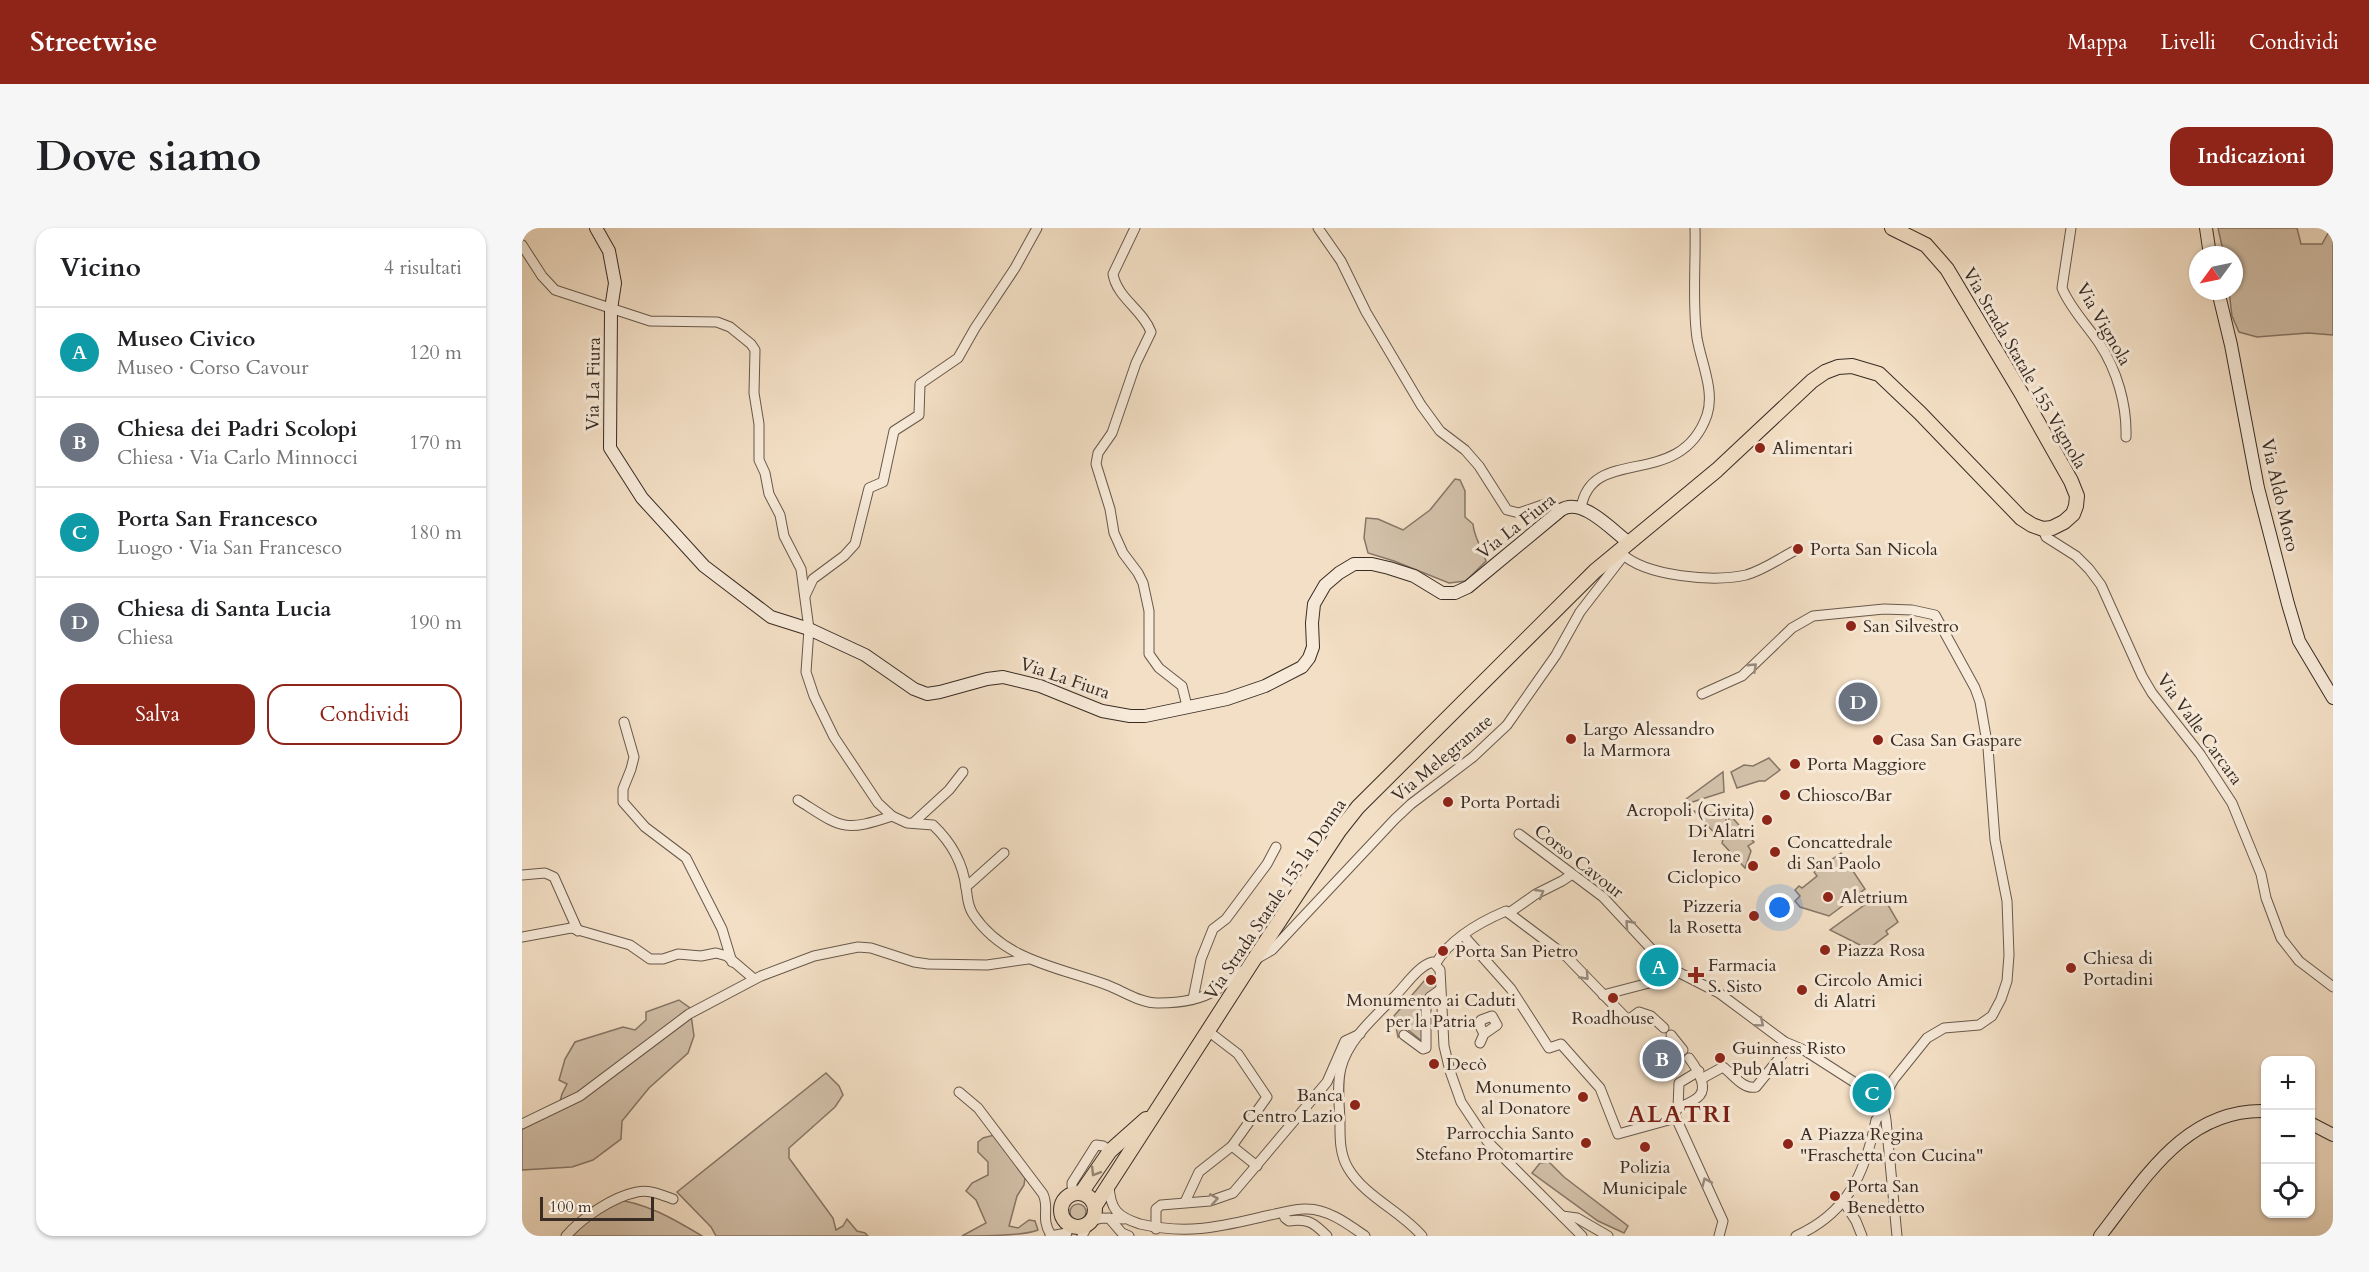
<!DOCTYPE html>
<html lang="it">
<meta charset="utf-8">
<style>
:root{--surface:#fff;--page:#f6f6f6;--text:#202124;--muted:#757577;--line:#e0e0e0;--accent:#8f2418}
body{margin:0;font-family:Cardo,serif;background:var(--page);color:var(--text)}
.controls{position:absolute;right:18px;bottom:18px;display:grid;overflow:hidden;border-radius:12px;box-shadow:0 2px 4px #0004}
.controls button{width:54px;height:54px;display:grid;place-items:center;padding:0;border:0;border-bottom:2px solid var(--line);background:var(--surface);color:var(--text);font:30px sans-serif}
.compass{position:absolute;left:1667px;top:18px;width:54px;height:54px;border-radius:50%;background:var(--surface);box-shadow:0 2px 4px #0004;rotate:237deg}
.scale{position:absolute;left:18px;bottom:15px;width:114px;box-sizing:border-box;padding-left:6px;border:3px solid #392c24;border-top:0;font-size:16px;line-height:21px;white-space:nowrap;color:#392c24;-webkit-text-stroke:4px #f7ead9;paint-order:stroke}
.you{position:absolute;left:1258px;top:680px;width:21px;height:21px;margin:-15px;border:4px solid #fff;border-radius:50%;background:#1a73e8;box-shadow:0 0 0 9px #1a73e833}
.badge{display:grid;place-items:center;width:39px;height:39px;border-radius:50%;background:var(--accent);color:#fff;font-size:20px;font-weight:700}
.pin{position:absolute;translate:-50% -50%;border:3px solid #fff;box-shadow:0 2px 6px #0006}
.list{margin:0;padding:0;list-style:none}
h2{display:flex;justify-content:space-between;align-items:center;height:78px;margin:0;padding:0 24px;font-size:26px}
h2 small{font-size:20px;font-weight:400;color:var(--muted)}
.list li{display:grid;grid-template-columns:39px 1fr auto;gap:18px;align-items:center;box-sizing:border-box;height:90px;padding:0 24px;border-top:2px solid var(--line)}
.list b{display:block;font-size:22px;white-space:nowrap}
.list p{margin:0;font-size:20px;white-space:nowrap;color:var(--muted)}
.list em{font-size:20px;font-style:normal;color:var(--muted)}
.actions{display:flex;gap:12px;padding:18px 24px}
.actions a{flex:1;padding:14px 0;border:2px solid var(--accent);border-radius:18px;text-align:center;font-size:21px;color:var(--accent)}
.actions .main{background:var(--accent);color:#fff}
.icon{flex:none;width:33px;height:33px;fill:none;stroke:currentColor;stroke-width:2;stroke-linecap:round;stroke-linejoin:round}
.map{position:relative;flex:none;width:1811px;height:1008px;overflow:hidden;border-radius:18px}
header{display:flex;align-items:center;gap:36px;box-sizing:border-box;height:84px;padding:0 30px;background:var(--accent);color:#fff}
header strong{font-size:28px}
nav{display:flex;gap:33px;margin-inline-start:auto;font-size:21px}
.intro{display:flex;align-items:center;justify-content:space-between;box-sizing:border-box;height:144px;padding:0 36px}
h1{margin:0;font-size:42px}
.button{padding:15px 27px;border-radius:18px;background:var(--accent);color:#fff;font-size:21px;font-weight:700}
main{display:flex;gap:36px;padding:0 36px}
aside{flex:1;background:var(--surface);border-radius:18px;box-shadow:0 2px 4px #0004}
.map>svg:first-child{display:block}
.green{fill:#d3c1aa;stroke:#867667;stroke-width:1.5}
.lines{fill:none;stroke-linecap:round;stroke-linejoin:round}
.minor-casing{stroke:#68594c;stroke-width:11}
.secondary-casing{stroke:#392c24;stroke-width:14}
.primary-casing{stroke:#392c24;stroke-width:16}
.minor{stroke:#f7ead9;stroke-width:9}
.secondary{stroke:#f7ead9;stroke-width:12}
.primary{stroke:#f3dfc5;stroke-width:14}
.oneway{stroke:#988b7e}
.oneway2{stroke:#968674}
.poi-dot{fill:#8f2418;stroke:#f7ead9;stroke-width:2}
.labels{text-anchor:middle;stroke-width:6;stroke-linejoin:round;paint-order:stroke}
.street-label{font-size:18px;fill:#392c24;stroke:#f7ead9}
.poi-label{font-size:18px;fill:#392c24;stroke:#f7ead9;text-anchor:start}
.district-label{font-size:24px;font-weight:bold;letter-spacing:1.5px;fill:#7a1f14;stroke:#f7ead9}
</style>
<header>
<strong>Streetwise</strong>
<nav><a>Mappa</a><a>Livelli</a><a>Condividi</a></nav>
</header>
<div class="intro"><h1>Dove siamo</h1><a class="button">Indicazioni</a></div>
<main>
<aside>
<h2>Vicino<small>4 risultati</small></h2>
<ul class="list">
<li><span class="badge" style="background:#0f9aa8">A</span><div><b>Museo Civico</b><p>Museo · Corso Cavour</p></div><em>120 m</em></li>
<li><span class="badge" style="background:#6b7280">B</span><div><b>Chiesa dei Padri Scolopi</b><p>Chiesa · Via Carlo Minnocci</p></div><em>170 m</em></li>
<li><span class="badge" style="background:#0f9aa8">C</span><div><b>Porta San Francesco</b><p>Luogo · Via San Francesco</p></div><em>180 m</em></li>
<li><span class="badge" style="background:#6b7280">D</span><div><b>Chiesa di Santa Lucia</b><p>Chiesa</p></div><em>190 m</em></li>
</ul>
<div class="actions"><a class="main">Salva</a><a>Condividi</a></div>
</aside>
<div class="map">
<svg width="1811" height="1008" viewBox="0 0 1811 1008">
<rect width="100%" height="100%" fill="#f3dfc5"/>
<filter id="stains"><feTurbulence type="fractalNoise" baseFrequency=".00333" numOctaves="4"/><feColorMatrix values="0 0 0 0 .2 0 0 0 0 .09 0 0 0 0 .02 0 0 0 .5 -.17"/></filter>
<radialGradient id="worn" r=".72"><stop offset=".6" stop-color="#630" stop-opacity="0"/><stop offset="1" stop-color="#630" stop-opacity=".3"/></radialGradient>
<g class="green">
<polygon points="1696,0 1775,0 1779,16 1800,16 1809,0 1811,0 1811,107 1786,105 1735,109 1717,104 1710,88 1707,63 1712,63 1712,27 1702,27"/>
<path d="M933,251L938,252L943,263V289L951,296C952,310 960,319 964,333L944,353L927,355L872,333L846,325L842,310L844,290L856,291L881,302L908,282Z"/>
<polygon points="1247,530 1258,542 1243,553 1237,553 1215,560 1209,544 1222,537 1231,538"/>
<polygon points="1201,544 1202,564 1161,577 1160,574"/>
<polygon points="1172,583 1206,586 1198,611"/>
<polygon points="1208,587 1232,614 1226,618 1229,623 1223,640 1200,615"/>
<polygon points="1319,625 1343,661 1307,688 1278,679 1273,673 1278,668 1273,662 1277,658 1280,660 1295,648 1292,644"/>
<polygon points="1359,665 1376,694 1364,703 1366,706 1346,721 1308,702"/>
<polygon points="908,746 915,748 915,758 906,777 908,820 884,800 876,809 872,788"/>
<polygon points="157,772 168,780 172,808 166,825 127,860 100,893 99,911 71,932 50,939 0,942 0,899 36,881 40,866 45,856 37,852 43,831 53,814 101,799 113,802 124,792 124,784"/>
<polygon points="304,845 317,858 321,867 313,879 267,920 267,930 311,990 314,1002 321,998 325,991 335,1003 343,1005 346,1008 194,1008 189,999 155,964"/>
<path d="M472,907L503,950L502,957L495,968L487,998L496,1000L507,992L513,993L516,1002C503,1008 459,1008 440,1008L464,995L454,972L444,963L450,955L466,947V934L456,924V914L461,910Z"/>
<polygon points="1027,934 1042,949 1106,998 1102,1005 1076,993 1010,945 1018,935"/>
<path d="M89,971C123,974 152,991 180,1008H45L65,981Z"/>
<circle cx="556" cy="984" r="8"/>
</g>
<g class="lines">
<defs>
<g id="minor">
<path d="M613,0L591,46C595,70 621,82 629,104L614,135L590,205L576,225L574,236L588,281L592,305L601,325L616,345L621,355L627,383V426L637,440L660,458L665,478"/>
<polyline points="796,0 819,33 844,84 899,177 918,203 943,222 957,238 985,282 997,285 1026,275 1039,282"/>
<path d="M1549,0L1540,60C1548,80 1565,97 1577,115C1595,142 1605,177 1604,209"/>
<path d="M0,17L20,48L33,62L128,93L195,94L208,99L229,116L233,122L232,165L237,196V232L243,245L247,266L258,287L262,308L279,341L287,401L284,444L292,468L312,509L356,575L370,588L385,595L411,597C429,614 441,635 444,660C446,670 445,677 451,686C482,733 537,739 585,757C601,763 620,776 637,775C655,775 678,772 694,762C704,756 713,747 724,741"/>
<path d="M1059,280C1070,215 1158,264 1185,187C1193,163 1179,134 1175,110C1170,75 1174,36 1173,0"/>
<polyline points="1521,301 1524,309 1554,328 1567,341 1579,357 1620,448 1630,465 1678,526 1710,575 1739,646 1744,670 1759,710 1777,733 1811,759"/>
<path d="M1099,325C1124,349 1192,354 1224,347C1242,342 1258,330 1274,322"/>
<polyline points="283,368 291,351 322,328 333,316 347,260 361,254 372,203 397,187 398,156 436,130 453,100 493,40 515,0"/>
<polyline points="1180,466 1220,448 1270,400 1291,388 1362,381 1390,382 1413,387 1453,460 1458,474 1466,520 1473,612 1485,673 1487,727 1485,753 1479,771 1470,788 1457,797 1422,800 1405,810 1372,851 1360,872 1364,892 1375,1008"/>
<polyline points="102,494 112,529 109,541 101,561 101,574 123,599 164,630 200,701 210,734"/>
<path d="M276,572C319,599 320,605 370,588"/>
<polyline points="391,595 427,562 441,544"/>
<polyline points="997,606 1081,669 1146,739 1197,765 1263,814 1282,822 1360,872"/>
<polyline points="0,647 23,645 32,649 56,703"/>
<polyline points="444,659 482,625"/>
<polyline points="987,685 1014,666 1040,653 1049,647"/>
<polyline points="941,707 989,761 1027,820 1039,816 1078,860 1096,906 1154,890"/>
<polyline points="0,709 49,700 108,717 128,731 141,731 156,726 179,728 194,725 205,728 232,751"/>
<polyline points="736,730 750,722 873,591 889,576 951,529 985,497 1034,427 1058,384 1102,327"/>
<path d="M914,735C929,710 958,694 984,683L1044,728L1106,792L1117,784L1129,788L1142,800"/>
<polyline points="1081,767 1127,755 1154,742"/>
<polyline points="671,771 679,731 691,701 704,691 745,636 754,619"/>
<polyline points="882,807 901,821 904,820 904,775 908,769 918,762"/>
<polyline points="1149,807 1161,822"/>
<polyline points="958,815 962,806 975,797 970,788 959,792 958,798 962,806"/>
<path d="M1179,851L1201,839C1211,846 1221,862 1234,859L1268,817"/>
<path d="M437,864L456,880L521,966C528,981 518,990 529,1007"/>
<path d="M1156,880C1162,877 1174,873 1178,867C1186,857 1173,838 1167,830"/>
<polyline points="1153,885 1156,880 1157,855 1177,843"/>
<polyline points="1154,890 1201,993 1197,1008"/>
<polyline points="0,896 58,868 167,786 239,748 292,728 336,719 349,720 392,734 406,736 465,737 506,731"/>
<polyline points="710,918 735,938"/>
<path d="M587,957C588,982 596,989 618,996C670,1008 703,997 753,986C764,984 775,980 785,981C806,981 826,996 843,1008"/>
<polyline points="550,958 550,955 574,917 581,918 588,923"/>
<polyline points="663,974 677,944 710,918 745,869 716,826 686,803"/>
<polyline points="1322,974 1334,993 1340,1008"/>
<path d="M761,985L763,990L767,993C786,990 792,995 805,1008"/>
<polyline points="1040,988 1055,990 1086,1008"/>
<polyline points="587,990 600,1005 607,1008"/>
<polyline points="569,993 580,990 602,991"/>
<polyline points="634,1001 634,981 639,977 688,973 711,965 805,854 823,813 838,806"/>
<path d="M44,1008C60,990 90,969 115,964C127,961 140,967 151,971"/>
<polyline points="528,1008 545,1005"/>
<polyline points="560,1008 567,995"/>
<path d="M900,1008C879,983 843,969 826,940C817,925 818,907 818,891C817,874 815,856 819,840C826,811 854,788 874,767C884,757 897,737 911,734L918,742L922,818L928,843L939,874L965,913L1060,1008"/>
<path d="M1274,1008C1326,985 1343,945 1354,892L1358,887L1363,888"/>
</g>
<g id="secondary">
<path d="M74,0L87,23L93,55L89,81L88,220L120,270L182,338L249,389L287,401L343,427L392,461L405,466L418,464L465,451L481,449L518,458L580,483L608,488H623L705,471L743,458L780,439L787,430L791,419L790,395L792,376L803,357L817,345L832,336H850L867,340L892,348L920,365H933L946,359L1039,282C1059,268 1090,302 1106,314"/>
<polyline points="1684,0 1688,27"/>
<polyline points="1696,63 1709,117 1736,260 1766,376 1777,413 1811,470"/>
<polyline points="1788,895 1811,907"/>
<path d="M1578,1008C1622,952 1663,880 1744,883"/>
</g>
<g id="primary">
<circle cx="556" cy="982" r="17"/>
<polyline points="559,965 588,923 624,891"/>
<polyline points="573,978 731,733 817,603 836,579 1073,343 1195,242 1290,153 1303,144 1316,139 1330,138 1357,146 1398,185 1499,290 1510,297 1521,301 1530,300 1542,294 1551,286 1554,278 1555,268 1549,253 1501,168 1425,41 1404,17 1370,0"/>
</g>
</defs>
<use href="#minor" class="minor-casing"/>
<use href="#secondary" class="secondary-casing"/>
<use href="#primary" class="primary-casing"/>
<use href="#minor" class="minor"/>
<use href="#secondary" class="secondary"/>
<use href="#primary" class="primary"/>
</g>
<defs><path id="oneway-chevron" d="M-2-3.5L2.5 0L-2 3.5" fill="none" stroke-width="1.6" stroke-linecap="round" stroke-linejoin="round" transform="scale(1.5)"/></defs>
<g class="oneway">
<use href="#oneway-chevron" transform="translate(1231 439) rotate(-43)"/>
<use href="#oneway-chevron" transform="translate(1018 665) rotate(-30)"/>
<use href="#oneway-chevron" transform="translate(1107 696) rotate(-132)"/>
<use href="#oneway-chevron" transform="translate(1063 748) rotate(48)"/>
<use href="#oneway-chevron" transform="translate(1238 795) rotate(39)"/>
<use href="#oneway-chevron" transform="translate(1184 954) rotate(-114)"/>
<use href="#oneway-chevron" transform="translate(692 971) rotate(-10)"/>
</g>
<use class="oneway2" href="#oneway-chevron" transform="translate(573 944) rotate(122)"/>
<g class="poi-dot">
<circle cx="1238" cy="220" r="6"/>
<circle cx="1276" cy="321" r="6"/>
<circle cx="1329" cy="398" r="6"/>
<circle cx="1049" cy="511" r="6"/>
<circle cx="1356" cy="512" r="6"/>
<circle cx="1273" cy="536" r="6"/>
<circle cx="1263" cy="567" r="6"/>
<circle cx="926" cy="574" r="6"/>
<circle cx="1245" cy="592" r="6"/>
<circle cx="1253" cy="624" r="6"/>
<circle cx="1231" cy="638" r="6"/>
<circle cx="1306" cy="669" r="6"/>
<circle cx="1232" cy="688" r="6"/>
<circle cx="1303" cy="722" r="6"/>
<circle cx="921" cy="723" r="6"/>
<circle cx="1549" cy="740" r="6"/>
<path d="M1171 738h6v6h6v6h-6v6h-6v-6h-6v-6h6z"/>
<circle cx="909" cy="752" r="6"/>
<circle cx="1280" cy="762" r="6"/>
<circle cx="1091" cy="770" r="6"/>
<circle cx="1198" cy="830" r="6"/>
<circle cx="912" cy="836" r="6"/>
<circle cx="1061" cy="869" r="6"/>
<circle cx="833" cy="877" r="6"/>
<circle cx="1064" cy="915" r="6"/>
<circle cx="1266" cy="916" r="6"/>
<circle cx="1123" cy="919" r="6"/>
<circle cx="1313" cy="968" r="6"/>
</g>
<g class="labels">
<g class="street-label">
<text transform="translate(1582 96) rotate(60)" y="6">Via Vignola</text>
<text transform="translate(1503 140) rotate(60)" y="6">Via Strada Statale 155 Vignola</text>
<text transform="translate(71 156) rotate(-89)" y="6">Via La Fiura</text>
<text transform="translate(1758 267) rotate(77)" y="6">Via Aldo Moro</text>
<text transform="translate(994 298) rotate(-38)" y="6">Via La Fiura</text>
<text transform="translate(543 450) rotate(19)" y="6">Via La Fiura</text>
<text transform="translate(1678 501) rotate(54)" y="6">Via Valle Carcara</text>
<text transform="translate(920 530) rotate(-40)" y="6">Via Melegranate</text>
<text transform="translate(1057 633) rotate(38)" y="6">Corso Cavour</text>
<text transform="translate(753 671) rotate(-56)" y="6">Via Strada Statale 155 la Donna</text>
</g>
<g class="poi-label">
<text x="1250" y="226">Alimentari</text>
<text x="1288" y="327">Porta San Nicola</text>
<text x="1341" y="404">San Silvestro</text>
<text x="1061" y="507">Largo Alessandro<tspan x="1061" dy="21">la Marmora</tspan></text>
<text x="1368" y="518">Casa San Gaspare</text>
<text x="1285" y="542">Porta Maggiore</text>
<text x="1275" y="573">Chiosco/Bar</text>
<text x="938" y="580">Porta Portadi</text>
<text x="1233" y="588" text-anchor="end">Acropoli (Civita)<tspan x="1233" dy="21">Di Alatri</tspan></text>
<text x="1265" y="620">Concattedrale<tspan x="1265" dy="21">di San Paolo</tspan></text>
<text x="1219" y="634" text-anchor="end">Ierone<tspan x="1219" dy="21">Ciclopico</tspan></text>
<text x="1318" y="675">Aletrium</text>
<text x="1220" y="684" text-anchor="end">Pizzeria<tspan x="1220" dy="21">la Rosetta</tspan></text>
<text x="1315" y="728">Piazza Rosa</text>
<text x="933" y="729">Porta San Pietro</text>
<text x="1561" y="736">Chiesa di<tspan x="1561" dy="21">Portadini</tspan></text>
<text x="1186" y="743">Farmacia<tspan x="1186" dy="21">S. Sisto</tspan></text>
<text x="1292" y="758">Circolo Amici<tspan x="1292" dy="21">di Alatri</tspan></text>
<text x="909" y="778" text-anchor="middle">Monumento ai Caduti<tspan x="909" dy="21">per la Patria</tspan></text>
<text x="1091" y="796" text-anchor="middle">Roadhouse</text>
<text x="1210" y="826">Guinness Risto<tspan x="1210" dy="21">Pub Alatri</tspan></text>
<text x="924" y="842">Decò</text>
<text x="1049" y="865" text-anchor="end">Monumento<tspan x="1049" dy="21">al Donatore</tspan></text>
<text x="821" y="873" text-anchor="end">Banca<tspan x="821" dy="21">Centro Lazio</tspan></text>
<text x="1052" y="911" text-anchor="end">Parrocchia Santo<tspan x="1052" dy="21">Stefano Protomartire</tspan></text>
<text x="1278" y="912">A Piazza Regina<tspan x="1278" dy="21">"Fraschetta con Cucina"</tspan></text>
<text x="1123" y="945" text-anchor="middle">Polizia<tspan x="1123" dy="21">Municipale</tspan></text>
<text x="1325" y="964">Porta San<tspan x="1325" dy="21">Benedetto</tspan></text>
</g>
<g class="district-label">
<text x="1158" y="894">ALATRI</text>
</g>
</g>
<rect width="100%" height="100%" filter="url(#stains)"/>
<rect width="100%" height="100%" fill="url(#worn)"/>
</svg>
<div class="controls">
<button>+</button>
<button>−</button>
<button><svg class="icon" aria-label="locate" viewBox="0 0 24 24"><circle cx="12" cy="12" r="6"/><path d="M12 2v4M12 18v4M2 12h4M18 12h4"/></svg></button>
</div>
<svg class="compass" viewBox="-18 -18 36 36"><path d="M0-13l5 13h-10z" fill="#e53935"/><path d="M0 13l5-13h-10z" fill="#757577"/></svg>
<div class="scale">100 m</div>
<div class="you"></div>
<div class="pin badge" style="left:1137px;top:739px;background:#0f9aa8">A</div>
<div class="pin badge" style="left:1140px;top:831px;background:#6b7280">B</div>
<div class="pin badge" style="left:1350px;top:865px;background:#0f9aa8">C</div>
<div class="pin badge" style="left:1336px;top:474px;background:#6b7280">D</div>
</div>
</main>
